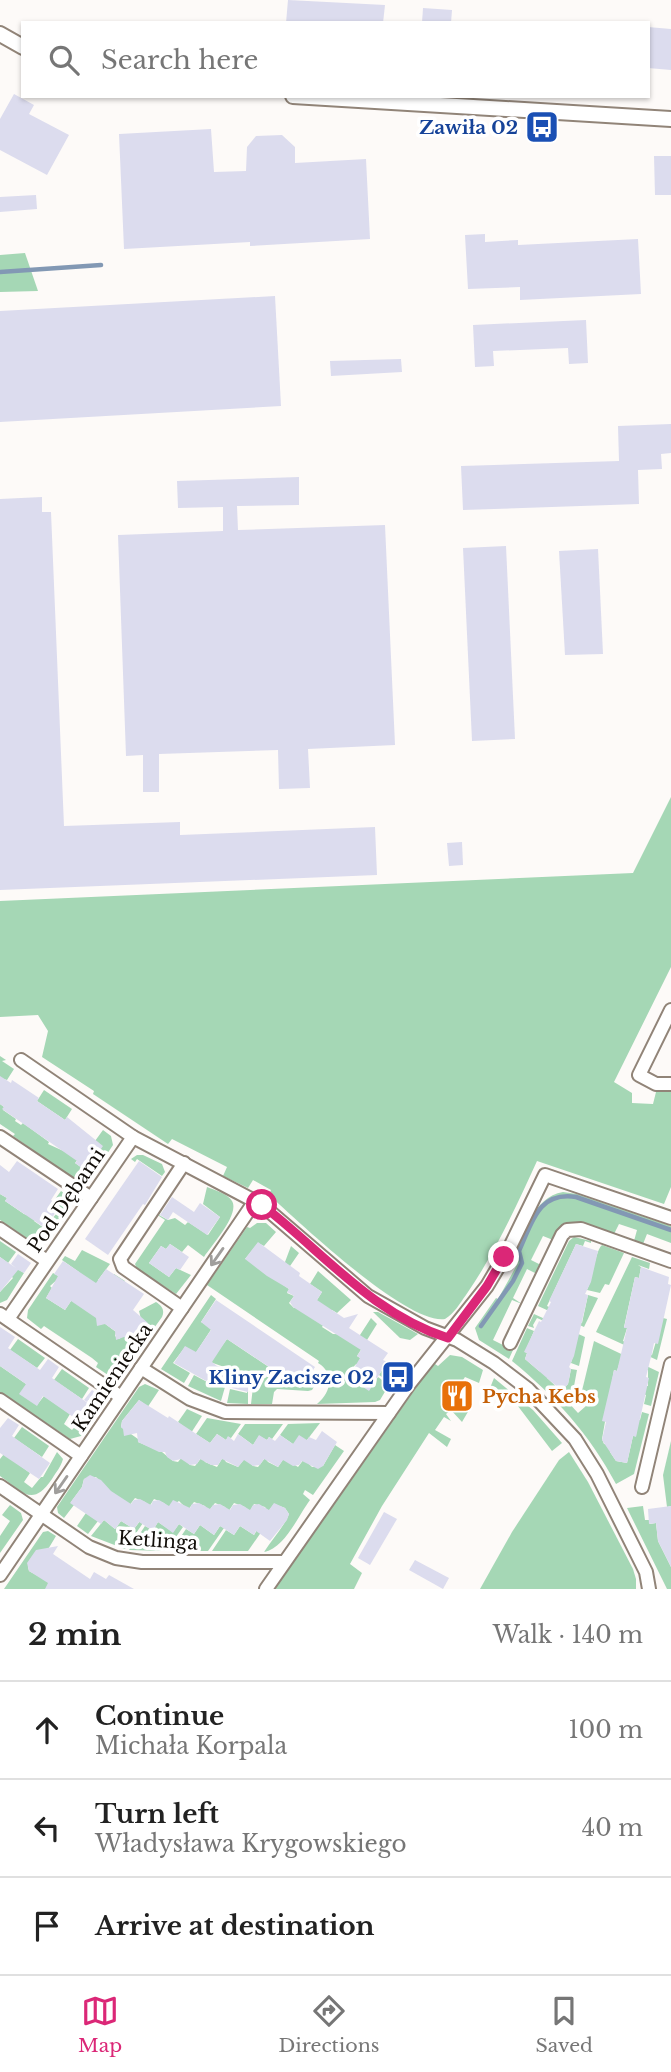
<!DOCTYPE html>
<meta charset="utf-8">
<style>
:root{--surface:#fff;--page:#f6f6f6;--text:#222;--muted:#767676;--line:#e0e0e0;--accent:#db2777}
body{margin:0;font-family:"Libre Baskerville",serif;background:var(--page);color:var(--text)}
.stop{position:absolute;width:21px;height:21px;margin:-16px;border:5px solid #db2777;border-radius:50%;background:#fff}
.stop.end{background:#db2777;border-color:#fff;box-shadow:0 2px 7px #0008}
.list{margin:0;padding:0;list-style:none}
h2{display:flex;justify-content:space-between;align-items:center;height:91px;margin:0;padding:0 28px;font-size:30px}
h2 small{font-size:23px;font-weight:400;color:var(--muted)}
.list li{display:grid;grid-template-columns:46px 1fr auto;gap:21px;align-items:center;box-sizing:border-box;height:98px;padding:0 28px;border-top:2px solid var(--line)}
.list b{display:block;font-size:26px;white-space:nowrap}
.list p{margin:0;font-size:23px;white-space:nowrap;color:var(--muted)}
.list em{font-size:23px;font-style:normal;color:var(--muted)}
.icon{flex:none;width:38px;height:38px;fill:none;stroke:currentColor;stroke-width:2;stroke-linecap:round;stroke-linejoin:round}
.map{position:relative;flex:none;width:671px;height:1589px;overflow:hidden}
.search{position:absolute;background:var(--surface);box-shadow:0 2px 5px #0004;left:21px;right:21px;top:21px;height:77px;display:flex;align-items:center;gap:18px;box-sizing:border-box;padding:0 24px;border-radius:0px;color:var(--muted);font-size:26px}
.sheet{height:385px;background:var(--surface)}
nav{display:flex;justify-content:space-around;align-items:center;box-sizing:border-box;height:98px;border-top:2px solid var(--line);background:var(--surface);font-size:19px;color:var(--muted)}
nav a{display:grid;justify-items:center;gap:4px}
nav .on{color:var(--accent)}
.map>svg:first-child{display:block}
.green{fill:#a5d7b5}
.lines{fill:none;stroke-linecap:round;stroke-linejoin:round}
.stream{stroke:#8298b4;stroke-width:4.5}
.building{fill:#dcdcee}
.minor-casing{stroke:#918478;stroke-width:16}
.tertiary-casing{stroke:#918478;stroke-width:18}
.minor{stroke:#fff;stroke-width:12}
.tertiary{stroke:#fff;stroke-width:14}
.oneway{stroke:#a09e9c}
.route{stroke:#db2777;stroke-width:9}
.labels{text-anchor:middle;stroke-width:7;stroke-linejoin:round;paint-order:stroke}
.transit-label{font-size:19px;font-weight:bold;fill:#164399;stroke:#fff;text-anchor:end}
.street-label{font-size:19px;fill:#110d08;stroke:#fff}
.food-label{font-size:19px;font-weight:bold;fill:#c56008;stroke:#fff;text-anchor:start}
</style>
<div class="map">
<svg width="671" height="1589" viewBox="0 0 671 1589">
<rect width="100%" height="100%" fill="#fdfaf8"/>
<g class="green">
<polygon points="25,253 38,291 0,292 0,255"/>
<path d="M671,797V967L614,1082L632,1093V1103L653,1104L656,1092H671V1187L664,1204L537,1161C516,1207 495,1253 466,1295C460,1303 454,1314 445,1319C407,1325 299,1222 269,1195L271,1190L253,1180L248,1188L223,1176L227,1167L172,1139L168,1144L93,1094L94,1091L42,1057L48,1031L38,1015L0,1017V901L633,873Z"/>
<polygon points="0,1056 6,1060 2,1061 14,1069 7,1080 0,1078"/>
<polygon points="44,1090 72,1109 65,1120 37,1101"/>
<polygon points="0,1104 4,1107 3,1110 16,1119 15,1121 21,1125 23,1123 49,1142 48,1144 79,1158 75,1163 85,1170 100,1153 95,1141 103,1130 111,1136 113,1145 91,1178 84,1180 77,1178 76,1180 13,1136 15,1134 0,1124"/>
<polygon points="137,1155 143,1155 162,1164 165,1172 162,1176 137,1159 135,1162 131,1159"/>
<path d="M184,1174L159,1215L168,1220L175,1218L185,1225L188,1222L208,1235L220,1217L203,1204L207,1187C215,1190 228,1194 232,1201C240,1214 212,1245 204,1257L188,1245L182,1252L170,1244L166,1249L161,1246L149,1263L169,1277L176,1268L191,1275L176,1294L137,1269L135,1264L165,1220L156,1214Z"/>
<polygon points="61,1191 69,1197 71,1203 48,1241 36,1240 34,1243 0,1220 0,1194 7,1198 5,1201 24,1214 36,1218 34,1221 44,1228 57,1213 53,1202"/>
<path d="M563,1192L577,1194L671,1226V1243L647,1234L643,1244L634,1241L637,1230L619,1224L614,1234L582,1222H572L561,1227L553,1240L543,1236L531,1260L541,1265L537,1274L527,1269L513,1298L522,1304L512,1300L493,1340L513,1350L509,1359L479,1340L475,1328L496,1298L498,1299L518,1263L511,1259C523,1235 533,1197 563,1192Z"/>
<path d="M257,1223H266L276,1232L264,1246L258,1243L245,1259L285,1262L291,1246L299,1253L279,1282L289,1289L287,1293L294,1296L289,1303L294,1308L317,1300L322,1292L310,1284L318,1271L351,1300L337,1313L332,1310L322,1327L333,1334L360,1335L371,1318L377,1324L357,1356L363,1360L355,1365L350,1374L351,1379L369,1390L378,1377L389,1385L380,1400L375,1402L317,1404C331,1393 335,1373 318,1363L319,1361L207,1285L247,1227L250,1228Z"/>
<polygon points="574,1237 591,1241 591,1243 585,1241 583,1246 576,1244 547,1306 582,1323 588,1295 598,1298 584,1327 538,1306 569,1241"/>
<polygon points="0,1241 16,1252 8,1263 0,1257"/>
<path d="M602,1245L624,1253L609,1285L605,1284L600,1293L587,1290C593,1278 595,1251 602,1245Z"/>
<path d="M82,1250L110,1264L98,1280L106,1286L114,1274L125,1281L97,1319L100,1325L104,1323L116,1332L115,1336L119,1339L141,1319L139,1311L156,1302C162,1306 165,1310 162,1317L119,1377H111L96,1367L98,1363L92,1358L44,1326L41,1329L27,1318L28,1310L53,1273L60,1277L50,1286L52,1288L46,1298L65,1310L79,1289V1272L62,1260L65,1256L75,1261Z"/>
<polygon points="632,1257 650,1263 649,1269 638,1265 641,1267 639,1278 635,1277 624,1327 627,1328 623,1341 652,1355 663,1318 667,1319 657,1360 596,1332"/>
<polygon points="29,1265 7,1300 0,1303 0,1292 13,1278 11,1276 16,1268 24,1273"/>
<polygon points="211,1295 216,1299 201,1322 212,1328 195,1354 185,1347 173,1363 190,1373 184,1383 161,1369"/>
<polygon points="373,1312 378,1312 418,1334 410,1340 400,1338"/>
<polygon points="534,1314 585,1337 579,1366 571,1363 578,1336 537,1318 533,1325 534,1328 528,1326"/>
<path d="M527,1328L534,1331L525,1352L527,1353L525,1359L539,1371L548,1375L547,1378L561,1391L568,1384L571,1369L577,1370L572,1397L567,1401L578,1413L586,1406L580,1399L594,1341L659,1372L651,1406L644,1404L646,1395L643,1394L644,1386H648V1370L621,1358L617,1371L614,1370L602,1439L604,1444L611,1445L610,1452L616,1461L627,1463L633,1436H636L637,1420H640L642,1412L649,1414L634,1474L616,1484C590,1435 555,1396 512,1361Z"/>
<polygon points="18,1339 45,1358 37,1368 10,1350"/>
<polygon points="227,1339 300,1388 312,1372 319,1379 320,1385 315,1385 312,1390 308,1391 277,1389 274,1392 272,1404 251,1404 253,1387 249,1378 250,1372 230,1369 210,1362"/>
<polygon points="450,1355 462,1357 483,1370 479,1383 465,1377 450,1400 469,1410 462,1422 451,1410 446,1414 451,1421 444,1417 435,1430 451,1439 447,1447 429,1433 382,1506 350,1564 362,1573 354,1589 275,1589 420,1382 435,1364 438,1366"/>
<polygon points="387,1362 400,1371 391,1383 379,1375"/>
<polygon points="0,1366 26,1384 37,1405 44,1396 70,1414 64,1424 72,1430 82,1419 90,1404 96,1408 103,1398 102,1405 81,1436 70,1439 0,1392"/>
<polygon points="62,1369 89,1388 82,1399 54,1380"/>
<polygon points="194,1375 209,1383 225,1387 221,1401 188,1386"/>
<polygon points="494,1378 533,1410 562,1443 552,1451 508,1393 490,1388"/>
<path d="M145,1384L159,1390L145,1411L140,1408L143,1403L139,1400L122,1421L121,1427L138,1439V1442L162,1452L173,1461L178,1462L182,1457L190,1465L195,1466L202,1457L205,1462L217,1467L223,1457L226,1462L238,1467L245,1458L253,1466L258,1467L265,1458L268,1462L278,1467L284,1458L298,1467L304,1459L312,1467L323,1466L335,1445L344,1451L313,1495L305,1490L303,1494L310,1500C298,1516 285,1548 264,1552C272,1539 284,1527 289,1514L285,1508L274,1504L268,1512L265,1507L254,1504L249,1513L245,1507L234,1503L228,1512L225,1507L215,1503L208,1512L205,1506L194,1502L188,1510L179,1501L168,1508L164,1503L154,1499L149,1507L145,1502L135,1498L129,1506L112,1494L96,1477L84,1479L82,1487L71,1502L74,1505L64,1518L58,1513L57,1507L139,1387Z"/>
<polygon points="248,1386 248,1404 227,1403 230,1389 247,1393"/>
<polygon points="187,1409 202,1416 191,1433 178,1422"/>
<polygon points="207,1418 241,1424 231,1438 228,1437 226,1440 217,1434 210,1443 196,1434"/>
<polygon points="320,1423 307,1440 293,1444 280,1435 288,1424"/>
<polygon points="245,1424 283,1424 272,1439 269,1437 267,1440 259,1436 253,1445 238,1434"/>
<polygon points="22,1427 49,1446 42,1457 14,1438"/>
<polygon points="671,1441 671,1506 667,1507 663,1475"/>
<path d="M57,1452L63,1459C61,1467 56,1472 52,1479C32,1508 23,1492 0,1476V1459L4,1454L30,1473L24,1482L32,1488L41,1477H43Z"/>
<polygon points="569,1452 588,1482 633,1569 636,1579 636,1589 480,1589 512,1532 559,1460"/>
<polygon points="10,1505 21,1513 23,1520 0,1553 0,1536 10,1521 2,1515"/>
<polygon points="643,1506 645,1520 649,1520 650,1524 656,1523 658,1541 671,1567 671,1589 667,1589 627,1508"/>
<polygon points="88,1510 98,1521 88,1534 77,1526"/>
<polygon points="104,1520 115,1529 121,1521 134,1529 140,1521 143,1523 125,1549 91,1536"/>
<polygon points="158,1522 173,1532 179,1524 183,1527 166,1551 129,1550 145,1526 153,1530"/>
<polygon points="200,1525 214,1535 220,1526 224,1528 208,1551 171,1551 186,1529 194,1534"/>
<polygon points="260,1525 264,1528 248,1551 212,1551 226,1530 234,1535 240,1526 254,1535"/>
<polygon points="48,1531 56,1536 47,1551 28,1567 29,1571 49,1582 48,1589 4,1589 43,1532"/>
</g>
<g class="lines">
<g class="stream">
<polyline points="0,272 101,265"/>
<path d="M481,1326L513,1281L522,1263L519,1251C532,1223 538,1191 576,1197L671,1230"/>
</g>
</g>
<g class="building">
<polygon points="288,0 385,5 383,23 286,23"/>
<polygon points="423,8 452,10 451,23 422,23"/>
<polygon points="648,27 671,29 671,70 648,68"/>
<polygon points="14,94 34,105 29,114 69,135 47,175 0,150 0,119"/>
<polygon points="211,129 214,172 246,171 247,147 256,136 282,135 295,147 295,163 366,159 370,239 250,246 250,242 124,249 119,134"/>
<polygon points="654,156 671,156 671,195 655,195"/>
<polygon points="36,195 37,209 0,212 0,197"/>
<polygon points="485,234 485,242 518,240 518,245 638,239 641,294 520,300 520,287 468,289 465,235"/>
<polygon points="275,296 281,406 0,422 0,311"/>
<polygon points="586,320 588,363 569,364 568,348 493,351 494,366 475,367 473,325"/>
<polygon points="401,359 402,372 331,376 330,361"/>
<polygon points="671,424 671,453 661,454 662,469 638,470 639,504 463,510 461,466 619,461 618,426"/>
<polygon points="299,477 299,505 237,506 238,530 385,525 395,745 308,749 310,788 279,789 278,750 159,754 159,792 143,792 143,755 126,756 118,535 223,531 223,507 178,508 177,481"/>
<polygon points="42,497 42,512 51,512 64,826 180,822 180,835 375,827 377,875 0,890 0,499"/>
<polygon points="506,546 515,739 472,741 463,548"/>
<polygon points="598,549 603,654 565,655 559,551"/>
<polygon points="462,842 463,865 449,866 447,843"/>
<polygon points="0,1076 11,1083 12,1080 39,1098 37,1101 65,1120 67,1117 103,1146 86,1171 75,1163 77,1161 2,1109 4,1107 0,1104"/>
<polygon points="17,1161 58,1189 51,1200 60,1206 45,1228 5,1201 7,1198 0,1194 0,1165 9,1172"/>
<polygon points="139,1161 162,1177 145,1205 143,1204 108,1255 85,1239"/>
<polygon points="172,1197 194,1212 200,1203 220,1217 207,1235 173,1212 168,1220 160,1215"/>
<polygon points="258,1242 300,1273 299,1276 322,1292 317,1300 344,1318 358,1314 349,1328 388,1353 383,1360 387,1362 369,1391 351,1379 350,1375 360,1358 357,1356 361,1350 293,1307 290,1302 294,1296 287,1292 289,1289 267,1276 245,1259"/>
<polygon points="170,1244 189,1257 180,1270 176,1268 169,1277 149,1263 161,1246 166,1249"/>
<polygon points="576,1244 598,1251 591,1282 585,1294 588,1295 574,1356 569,1367 571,1369 568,1384 562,1391 525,1359 527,1353 524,1352 539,1321 541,1322 551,1302 549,1301"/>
<polygon points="18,1254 31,1263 24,1273 18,1270 0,1292 0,1257 16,1268 11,1264"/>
<polygon points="63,1261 96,1283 106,1269 144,1294 133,1310 148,1323 134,1344 124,1337 116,1340 115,1331 105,1324 97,1326 96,1318 71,1301 65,1310 46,1298 58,1276 54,1274"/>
<polygon points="641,1267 669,1277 668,1284 671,1285 658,1344 654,1343 652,1353 646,1377 649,1378 636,1437 633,1436 627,1463 616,1461 602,1440 606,1422 602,1421 614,1370 617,1371 627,1328 624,1328 635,1277 639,1278"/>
<polygon points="216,1300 315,1367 301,1388 227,1339 212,1362 217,1366 255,1375 254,1387 248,1386 248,1392 208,1382 174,1363 185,1346 196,1352 211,1330 201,1322"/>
<polygon points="0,1327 15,1337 8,1348 40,1370 48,1359 59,1367 52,1378 92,1406 82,1419 79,1421 43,1396 37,1406 19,1394 26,1384 0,1366"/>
<polygon points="92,1390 103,1397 96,1408 84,1400"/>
<polygon points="139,1400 168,1418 169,1416 210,1443 217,1434 226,1440 228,1436 234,1441 238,1434 253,1445 259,1435 267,1440 269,1437 275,1441 280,1435 293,1444 299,1435 307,1440 309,1437 316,1440 322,1431 337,1442 323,1466 318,1469 302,1461 299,1465 293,1466 283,1460 278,1467 264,1459 260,1465 253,1466 244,1460 238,1467 222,1459 218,1465 211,1465 200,1459 197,1464 190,1465 181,1459 173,1461 167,1457 165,1452 159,1452 138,1442 137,1433 124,1436 123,1429 121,1427 122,1421"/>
<polygon points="8,1418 19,1425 12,1436 50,1463 39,1479 0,1453 0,1428"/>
<polygon points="90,1475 101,1480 111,1491 131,1504 134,1500 140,1499 151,1505 153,1501 159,1500 169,1506 173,1500 190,1508 192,1504 199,1503 210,1509 213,1505 220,1504 230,1510 233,1505 240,1504 250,1510 253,1505 259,1504 269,1510 274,1503 285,1508 289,1514 287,1520 270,1541 256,1531 254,1535 240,1526 234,1535 220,1526 214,1535 200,1525 194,1534 179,1524 173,1533 158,1522 153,1531 139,1522 134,1529 121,1521 115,1529 104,1520 101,1524 70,1503 82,1487 84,1479"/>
<polygon points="671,1506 671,1567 658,1541 656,1523 649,1524 648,1509"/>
<polygon points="384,1512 397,1519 370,1565 358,1558"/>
<polygon points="58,1546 53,1554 90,1579 94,1572 106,1579 109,1575 134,1589 45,1589 48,1583 29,1571 27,1563 36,1550"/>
<polygon points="415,1560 449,1578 443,1589 409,1570"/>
</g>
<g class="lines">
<defs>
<g id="minor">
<polyline points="671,1010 639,1075 656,1084 671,1084"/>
<polyline points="21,1060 133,1137 262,1205 368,1296 425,1328 457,1340 494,1363 528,1389 575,1439 597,1474 646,1572 649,1589"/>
<polyline points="0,1137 91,1198"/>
<polyline points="0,1229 47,1261"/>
<polyline points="182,1308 123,1267 120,1259 184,1163"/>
<polyline points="0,1314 121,1397"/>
<polyline points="8,1319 133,1137"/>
<polyline points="510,1343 562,1235 567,1230 581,1229 671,1261"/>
<polyline points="141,1368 190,1399 225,1412 389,1413"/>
<polyline points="0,1400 81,1456"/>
<polyline points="0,1486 89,1547 116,1558 142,1562 284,1562"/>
<polyline points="642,1487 671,1364"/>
<polyline points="0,1575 255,1201"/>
<polyline points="266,1589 410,1383 487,1286 509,1249 545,1175 671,1218"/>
</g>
<g id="tertiary">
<polyline points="0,34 23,47"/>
<polyline points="293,96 671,119"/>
</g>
</defs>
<use href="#minor" class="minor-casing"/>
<use href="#tertiary" class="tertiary-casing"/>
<use href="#minor" class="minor"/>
<use href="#tertiary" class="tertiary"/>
</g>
<defs><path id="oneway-shaft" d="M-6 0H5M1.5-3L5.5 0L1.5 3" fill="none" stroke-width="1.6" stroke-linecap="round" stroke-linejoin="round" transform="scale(1.75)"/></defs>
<g class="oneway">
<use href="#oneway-shaft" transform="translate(217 1257) rotate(125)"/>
<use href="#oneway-shaft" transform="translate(61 1485) rotate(125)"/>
</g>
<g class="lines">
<path class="route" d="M262,1205C322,1251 372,1314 448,1338L487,1286L504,1257"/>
</g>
<defs>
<symbol id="bus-square" viewBox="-11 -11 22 22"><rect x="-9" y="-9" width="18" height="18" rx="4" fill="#1a4fb4" stroke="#fff"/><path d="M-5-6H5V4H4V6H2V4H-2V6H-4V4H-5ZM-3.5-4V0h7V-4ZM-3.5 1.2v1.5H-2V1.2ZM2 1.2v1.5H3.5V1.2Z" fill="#fff"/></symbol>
<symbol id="restaurant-square" viewBox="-11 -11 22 22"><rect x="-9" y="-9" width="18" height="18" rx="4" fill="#e8710a" stroke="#fff"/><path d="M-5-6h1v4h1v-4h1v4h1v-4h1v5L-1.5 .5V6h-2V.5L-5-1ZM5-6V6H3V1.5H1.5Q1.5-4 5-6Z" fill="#fff"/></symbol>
</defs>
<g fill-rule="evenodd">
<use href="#bus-square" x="523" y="108" width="38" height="38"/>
<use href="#bus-square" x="379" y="1358" width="38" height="38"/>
<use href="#restaurant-square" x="438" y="1377" width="38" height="38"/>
</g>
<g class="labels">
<g class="transit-label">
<text x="518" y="134">Zawiła 02</text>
<text x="374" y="1384">Kliny Zacisze 02</text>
</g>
<g class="street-label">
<text transform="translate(66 1200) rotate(-56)" y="7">Pod Dębami</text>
<text transform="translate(112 1377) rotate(-56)" y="7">Kamieniecka</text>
<text transform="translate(158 1540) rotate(4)" y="7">Ketlinga</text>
</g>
<g class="food-label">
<text x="482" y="1403">Pycha Kebs</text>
</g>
</g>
</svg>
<div class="stop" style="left:262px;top:1205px"></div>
<div class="stop end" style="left:504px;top:1257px"></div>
<div class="search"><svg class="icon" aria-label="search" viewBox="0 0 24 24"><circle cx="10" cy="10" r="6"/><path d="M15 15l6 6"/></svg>Search here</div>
</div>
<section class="sheet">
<h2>2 min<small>Walk · 140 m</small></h2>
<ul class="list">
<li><svg class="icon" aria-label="ahead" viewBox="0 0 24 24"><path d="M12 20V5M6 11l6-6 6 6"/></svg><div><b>Continue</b><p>Michała Korpala</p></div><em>100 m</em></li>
<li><svg class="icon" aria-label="left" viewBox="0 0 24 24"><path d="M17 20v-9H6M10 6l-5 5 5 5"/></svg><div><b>Turn left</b><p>Władysława Krygowskiego</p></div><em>40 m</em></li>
<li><svg class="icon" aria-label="arrive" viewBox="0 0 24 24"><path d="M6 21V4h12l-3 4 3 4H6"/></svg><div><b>Arrive at destination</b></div></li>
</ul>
</section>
<nav>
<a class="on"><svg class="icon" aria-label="map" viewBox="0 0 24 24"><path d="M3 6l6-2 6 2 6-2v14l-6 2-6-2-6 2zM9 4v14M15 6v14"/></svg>Map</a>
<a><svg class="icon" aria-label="directions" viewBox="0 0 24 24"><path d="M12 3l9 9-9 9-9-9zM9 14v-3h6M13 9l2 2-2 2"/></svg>Directions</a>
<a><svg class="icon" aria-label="saved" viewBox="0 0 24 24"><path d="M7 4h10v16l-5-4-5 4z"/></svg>Saved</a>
</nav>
